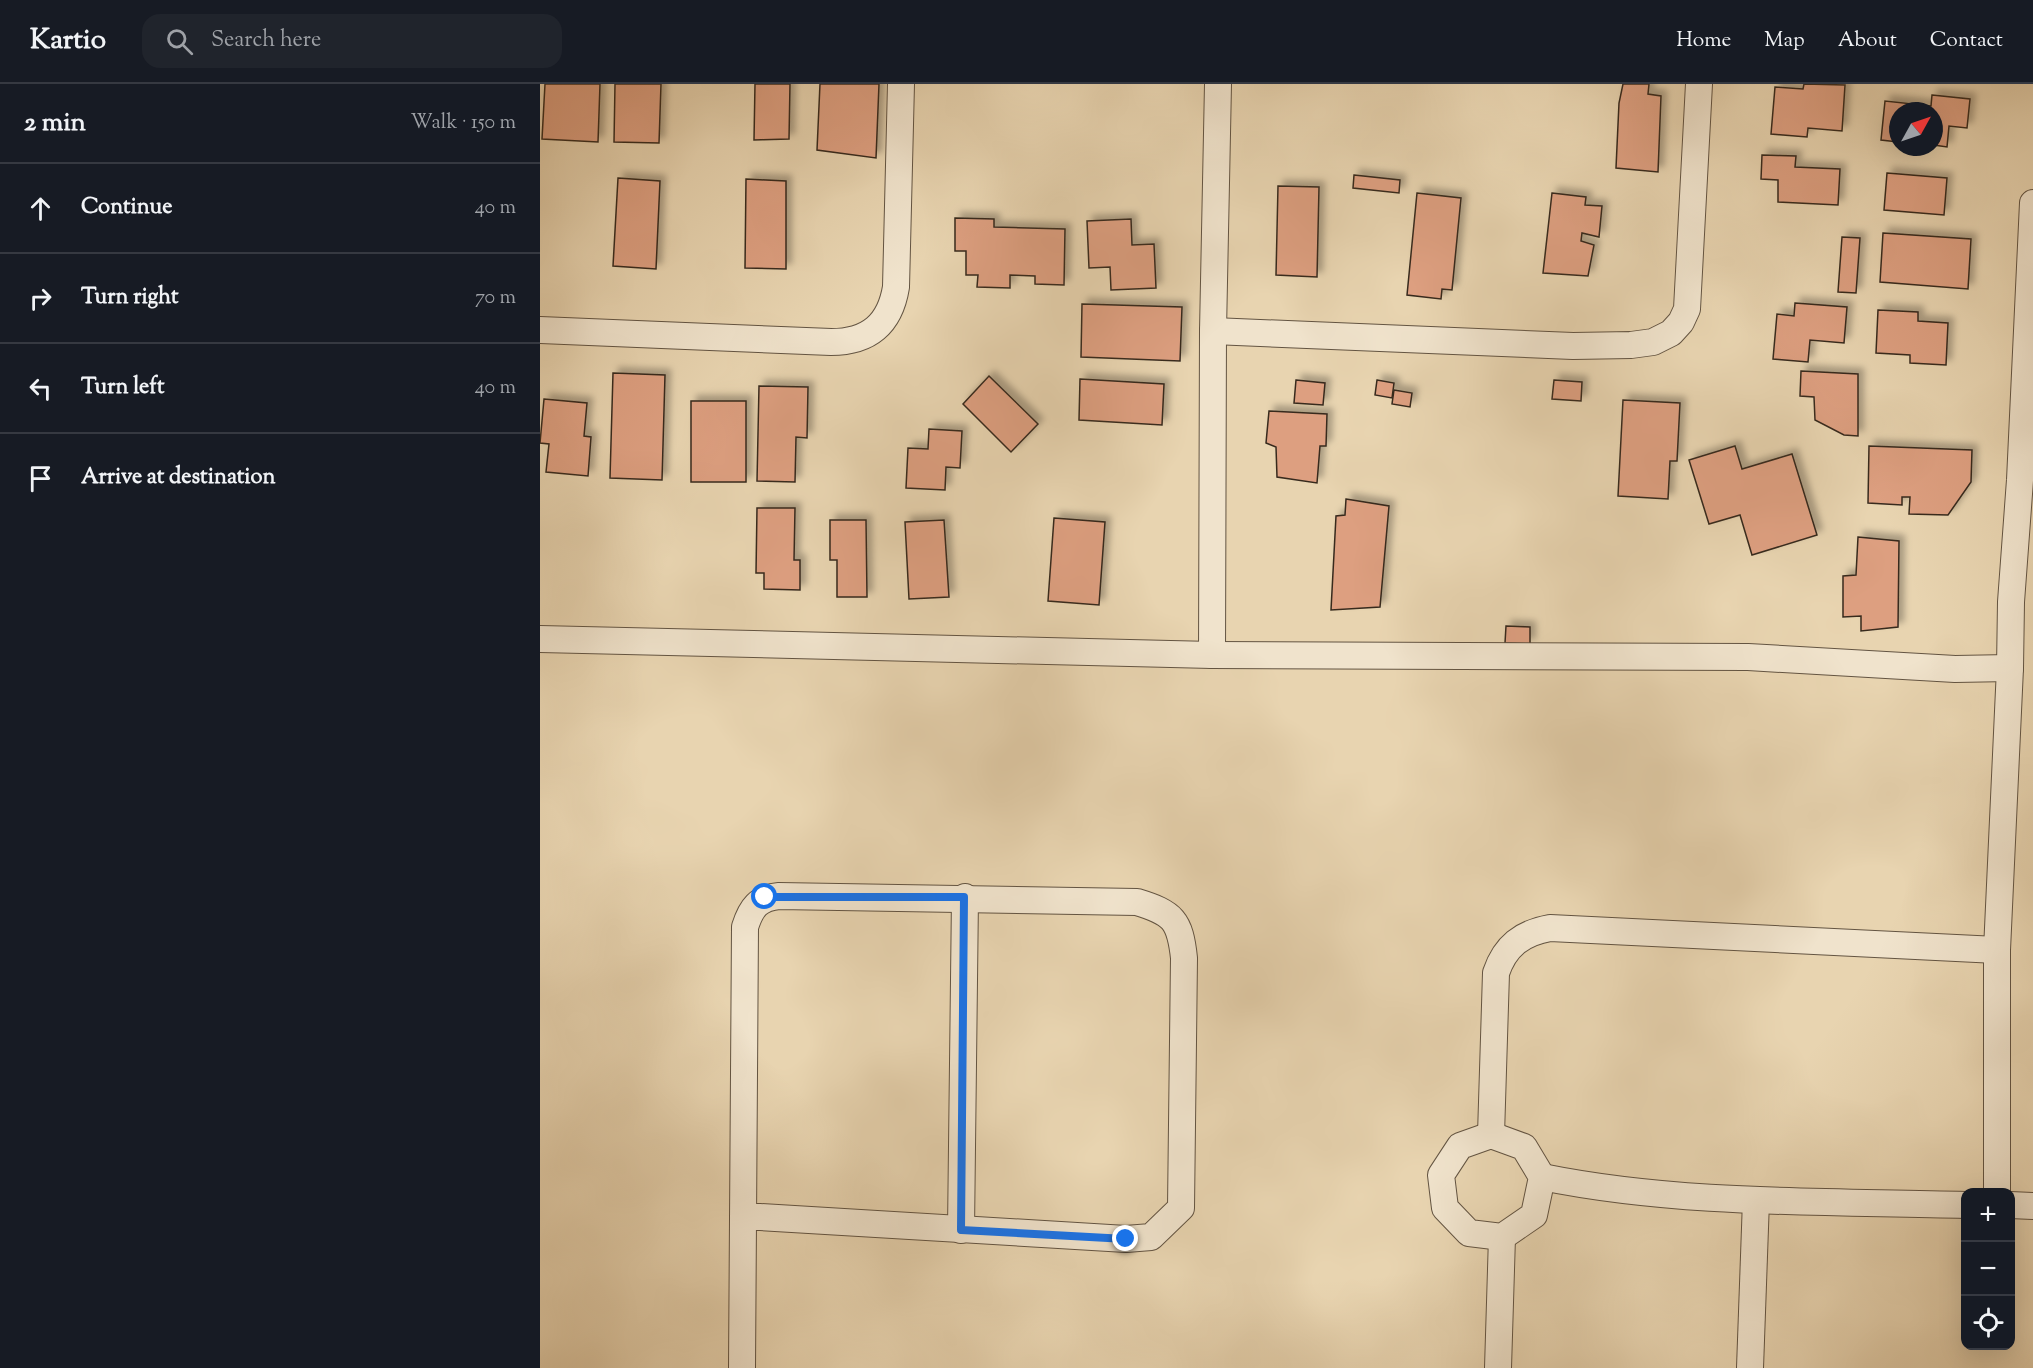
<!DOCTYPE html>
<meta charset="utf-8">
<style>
:root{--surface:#171b24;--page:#20242c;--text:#f1f3f6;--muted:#9ea1a6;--line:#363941}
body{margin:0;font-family:"Sorts Mill Goudy",serif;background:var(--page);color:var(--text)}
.controls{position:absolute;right:18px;bottom:18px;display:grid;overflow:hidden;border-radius:12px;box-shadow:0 6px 24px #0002}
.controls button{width:54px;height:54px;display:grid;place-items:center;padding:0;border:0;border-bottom:2px solid var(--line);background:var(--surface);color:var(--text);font:30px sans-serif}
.compass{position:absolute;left:1349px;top:18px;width:54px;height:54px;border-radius:50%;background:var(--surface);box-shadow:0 6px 24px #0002;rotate:50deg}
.stop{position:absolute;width:18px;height:18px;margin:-14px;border:4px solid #1a73e8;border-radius:50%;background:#fff}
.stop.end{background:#1a73e8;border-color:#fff;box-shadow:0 2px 6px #0008}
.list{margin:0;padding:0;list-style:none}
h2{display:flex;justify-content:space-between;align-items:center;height:78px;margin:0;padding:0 24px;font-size:26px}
h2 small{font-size:20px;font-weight:400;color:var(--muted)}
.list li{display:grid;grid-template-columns:39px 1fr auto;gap:18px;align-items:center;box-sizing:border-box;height:90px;padding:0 24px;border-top:2px solid var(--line)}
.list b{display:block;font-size:22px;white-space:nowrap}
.list em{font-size:20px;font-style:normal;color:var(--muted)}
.icon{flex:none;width:33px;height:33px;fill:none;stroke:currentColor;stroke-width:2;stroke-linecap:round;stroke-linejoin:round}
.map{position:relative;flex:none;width:1493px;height:1284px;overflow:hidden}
header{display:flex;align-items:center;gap:36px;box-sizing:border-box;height:84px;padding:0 30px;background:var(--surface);border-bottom:2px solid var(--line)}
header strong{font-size:28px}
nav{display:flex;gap:33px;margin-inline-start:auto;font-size:21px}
.search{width:420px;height:54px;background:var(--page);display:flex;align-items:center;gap:15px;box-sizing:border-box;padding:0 21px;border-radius:18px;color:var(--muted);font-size:22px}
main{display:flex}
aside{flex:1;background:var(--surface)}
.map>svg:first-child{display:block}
.building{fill:#dd9f80;stroke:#372a1e;stroke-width:1.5;filter:url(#shadow)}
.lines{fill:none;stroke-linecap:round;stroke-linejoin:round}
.minor-casing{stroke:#635442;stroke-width:28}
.minor{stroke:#f0e3cc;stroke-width:26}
.route{stroke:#1a73e8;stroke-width:8}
</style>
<header>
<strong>Kartio</strong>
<div class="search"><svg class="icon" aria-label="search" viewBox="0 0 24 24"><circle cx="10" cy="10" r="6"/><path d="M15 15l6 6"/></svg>Search here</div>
<nav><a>Home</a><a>Map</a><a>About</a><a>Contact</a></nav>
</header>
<main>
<aside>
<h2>2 min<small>Walk · 150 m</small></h2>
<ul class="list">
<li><svg class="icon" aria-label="ahead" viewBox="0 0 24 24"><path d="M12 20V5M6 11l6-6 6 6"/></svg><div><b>Continue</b></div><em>40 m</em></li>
<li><svg class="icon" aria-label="right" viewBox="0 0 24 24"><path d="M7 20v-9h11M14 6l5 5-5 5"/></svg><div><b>Turn right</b></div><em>70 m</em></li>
<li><svg class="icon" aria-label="left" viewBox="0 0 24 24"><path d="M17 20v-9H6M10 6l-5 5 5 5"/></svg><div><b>Turn left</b></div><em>40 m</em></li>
<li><svg class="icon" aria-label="arrive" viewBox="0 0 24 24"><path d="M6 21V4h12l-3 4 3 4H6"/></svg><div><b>Arrive at destination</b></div></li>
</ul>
</aside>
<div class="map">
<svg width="1493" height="1284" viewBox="0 0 1493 1284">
<defs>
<filter id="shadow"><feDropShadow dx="5.5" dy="-5.5" stdDeviation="3" flood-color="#0004"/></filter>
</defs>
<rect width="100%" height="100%" fill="#e8d4b0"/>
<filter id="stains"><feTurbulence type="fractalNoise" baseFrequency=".00333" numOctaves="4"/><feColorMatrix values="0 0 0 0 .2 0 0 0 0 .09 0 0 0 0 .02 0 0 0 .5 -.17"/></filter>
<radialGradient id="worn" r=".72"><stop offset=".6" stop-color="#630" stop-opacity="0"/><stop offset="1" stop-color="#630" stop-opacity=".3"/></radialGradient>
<g class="building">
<polygon points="5,0 60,0 58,58 2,55"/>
<polygon points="75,0 121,0 119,59 74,58"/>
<polygon points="215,0 250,0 249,55 214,56"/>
<polygon points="280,0 339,0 336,74 277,66"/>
<polygon points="1083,0 1109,0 1108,10 1121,12 1118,88 1076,84 1079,19"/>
<polygon points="1264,0 1305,1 1302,47 1268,44 1267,53 1231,50 1235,3 1263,5"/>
<polygon points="1392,11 1430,15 1427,44 1409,42 1407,63 1394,61 1394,27 1358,27 1358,58 1341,56 1345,17 1391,22"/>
<polygon points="1222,71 1256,72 1255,83 1300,85 1298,121 1238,118 1238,96 1221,95"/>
<polygon points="1347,89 1407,94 1404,131 1344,126"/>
<polygon points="814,91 860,96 859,109 813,104"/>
<polygon points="78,94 120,97 116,185 73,182"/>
<polygon points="206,95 246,97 246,185 205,184"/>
<polygon points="738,102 779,103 777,193 736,191"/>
<polygon points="877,109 921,114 912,206 902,205 901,215 867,211"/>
<polygon points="1012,109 1046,113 1045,121 1062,122 1059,153 1042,149 1041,157 1054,161 1048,192 1003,189"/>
<polygon points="415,134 454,135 454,143 525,145 524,201 495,200 495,192 470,191 470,204 437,203 438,191 426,191 426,167 415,167"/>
<polygon points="591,135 592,161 614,160 616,204 571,206 570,183 549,184 547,137"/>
<polygon points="1343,149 1431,155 1428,205 1340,198"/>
<polygon points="1302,153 1320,154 1316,209 1298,208"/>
<polygon points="1255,219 1307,223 1304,259 1270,256 1268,278 1233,275 1237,230 1254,232"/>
<polygon points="542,220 642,223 640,277 541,273"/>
<polygon points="1338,226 1378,228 1378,237 1408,239 1406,281 1370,279 1370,271 1336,269"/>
<polygon points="1261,287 1318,290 1318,352 1304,351 1275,336 1274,313 1260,312"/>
<polygon points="73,289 125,291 122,396 70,394"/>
<polygon points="449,292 498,340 471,368 423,320"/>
<polygon points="540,295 624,300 622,341 539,336"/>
<polygon points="756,296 785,299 783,321 754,319"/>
<polygon points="837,296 854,299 852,314 835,311"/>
<polygon points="1014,296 1042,298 1041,317 1012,315"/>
<polygon points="219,302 268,303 267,354 256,353 255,398 217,397"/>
<polygon points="854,306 872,309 870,323 852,320"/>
<polygon points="4,315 47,319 44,352 51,353 48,392 6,388 9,360 0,359"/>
<polygon points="1083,316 1140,319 1137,377 1130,377 1128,415 1078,412"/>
<rect x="151" y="317" width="55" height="81"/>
<polygon points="729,327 787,330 786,362 780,362 777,399 737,393 736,363 726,359"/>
<polygon points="389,345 422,347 420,384 406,383 405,406 366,404 368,364 388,365"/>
<polygon points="1195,362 1202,385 1252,370 1277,451 1212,471 1200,431 1169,440 1149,376"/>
<polygon points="1329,362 1432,366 1431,398 1408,431 1369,430 1370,413 1362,413 1362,421 1328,419"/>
<polygon points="806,415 849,422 840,523 791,526 796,432 805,431"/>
<polygon points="217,424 255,424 254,476 260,476 260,506 224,505 224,489 216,489"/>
<polygon points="514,434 565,438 559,521 508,517"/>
<polygon points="290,436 326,436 327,513 297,513 297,476 290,476"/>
<polygon points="404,436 409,513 369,515 365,438"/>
<polygon points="1318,453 1359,457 1358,543 1321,547 1321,532 1303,533 1303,492 1316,491"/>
<polygon points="966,542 990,543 990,560 965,559"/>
</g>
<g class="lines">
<defs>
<g id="minor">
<path d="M0,246L291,258C329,258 350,240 356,203L361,0"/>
<polyline points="673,247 1033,262 1091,261 1113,258 1131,249 1141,238 1147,225 1159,0"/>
<polyline points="0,555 672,571 1208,573 1415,585 1470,584 1471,518 1480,396 1493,119"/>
<polyline points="672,571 673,247 678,0"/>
<path d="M951,1051L956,889C965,862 982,849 1010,844L1457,866"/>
<polygon points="951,1051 984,1063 1002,1093 994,1131 962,1153 929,1149 905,1124 901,1091 920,1062"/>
<path d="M1002,1093C1140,1121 1285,1117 1426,1121"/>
<polyline points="1457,1108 1457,866 1470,584"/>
<polyline points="1470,1121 1493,1122"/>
<polyline points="421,1146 425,813"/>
<path d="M202,1284L205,843C211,824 218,814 239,812L597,818C633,829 640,836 644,874L641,1124L611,1153L586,1155L203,1132"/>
<polyline points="958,1284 962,1153"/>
<polyline points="1210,1284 1216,1116"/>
</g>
</defs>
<use href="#minor" class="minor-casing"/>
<use href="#minor" class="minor"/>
</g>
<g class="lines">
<polyline class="route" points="225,813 424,813 421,1146 586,1155"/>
</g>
<rect width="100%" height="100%" filter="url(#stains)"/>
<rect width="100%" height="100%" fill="url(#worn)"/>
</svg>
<div class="controls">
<button>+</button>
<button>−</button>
<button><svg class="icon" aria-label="locate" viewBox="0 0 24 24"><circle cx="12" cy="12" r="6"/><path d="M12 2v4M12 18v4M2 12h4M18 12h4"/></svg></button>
</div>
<svg class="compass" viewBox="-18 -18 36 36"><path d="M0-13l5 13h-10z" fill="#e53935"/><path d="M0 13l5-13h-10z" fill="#9ea1a6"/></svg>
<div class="stop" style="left:225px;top:813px"></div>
<div class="stop end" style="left:586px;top:1155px"></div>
</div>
</main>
